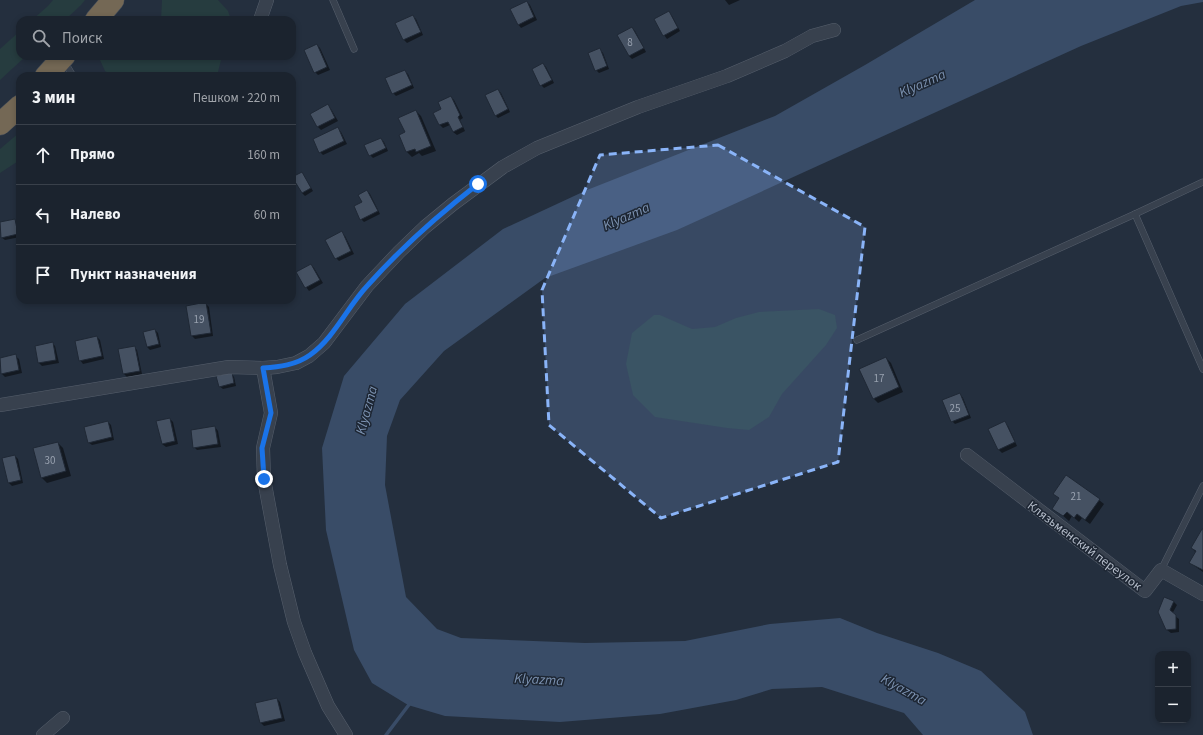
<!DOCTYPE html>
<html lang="ru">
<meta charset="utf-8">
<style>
:root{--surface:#1b232e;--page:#282f3a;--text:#f1f3f6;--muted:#a0a4aa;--line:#39404a}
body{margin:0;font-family:"Source Sans 3",sans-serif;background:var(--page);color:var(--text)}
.controls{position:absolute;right:12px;bottom:12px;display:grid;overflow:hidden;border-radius:8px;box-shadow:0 2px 6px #0003}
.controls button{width:36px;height:36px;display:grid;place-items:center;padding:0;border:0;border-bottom:1px solid var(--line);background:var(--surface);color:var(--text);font:20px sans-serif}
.stop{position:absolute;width:12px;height:12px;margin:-9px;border:3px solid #1a73e8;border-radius:50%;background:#fff}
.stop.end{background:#1a73e8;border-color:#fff;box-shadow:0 1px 4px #0008}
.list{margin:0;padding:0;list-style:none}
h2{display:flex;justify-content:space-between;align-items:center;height:52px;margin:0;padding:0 16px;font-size:17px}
h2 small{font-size:13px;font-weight:400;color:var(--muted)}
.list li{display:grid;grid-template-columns:26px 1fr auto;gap:12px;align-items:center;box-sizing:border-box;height:60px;padding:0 16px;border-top:1px solid var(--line)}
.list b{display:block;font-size:15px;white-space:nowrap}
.list em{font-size:13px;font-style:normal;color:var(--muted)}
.icon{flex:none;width:22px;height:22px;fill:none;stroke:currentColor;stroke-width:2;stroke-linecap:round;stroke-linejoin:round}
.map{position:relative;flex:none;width:1203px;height:735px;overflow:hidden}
.search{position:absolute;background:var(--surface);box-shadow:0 2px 6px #0003;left:16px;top:16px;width:280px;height:44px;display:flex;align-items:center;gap:10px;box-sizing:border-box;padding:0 14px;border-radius:12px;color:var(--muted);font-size:15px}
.panel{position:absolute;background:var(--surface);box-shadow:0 2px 6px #0003;left:16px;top:72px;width:280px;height:232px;border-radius:12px}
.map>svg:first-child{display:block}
.green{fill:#263c3f}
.water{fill:#394c67}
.shadow{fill:#0007}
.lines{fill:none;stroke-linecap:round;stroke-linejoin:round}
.stream{stroke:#394c67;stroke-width:3.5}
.building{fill:#455162;stroke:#1f2835}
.lane-casing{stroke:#565f6c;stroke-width:7}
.street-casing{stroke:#565f6c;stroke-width:14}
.highway-casing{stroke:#434c59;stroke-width:23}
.lane{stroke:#38414e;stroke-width:6}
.street{stroke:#38414e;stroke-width:13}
.highway{stroke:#746855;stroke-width:22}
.route{stroke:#1a73e8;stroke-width:5}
.marked{fill:#8ab4f8;fill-opacity:0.2;stroke:#8ab4f8;stroke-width:3;stroke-dasharray:8 5;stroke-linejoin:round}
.labels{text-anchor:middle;stroke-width:3;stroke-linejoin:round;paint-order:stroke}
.number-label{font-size:11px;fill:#98a1af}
.street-label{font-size:13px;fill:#b4bcc9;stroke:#1d2633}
.water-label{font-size:14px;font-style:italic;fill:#7c92b1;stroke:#1d2633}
</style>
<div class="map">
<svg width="1203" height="735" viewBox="0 0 1203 735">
<rect width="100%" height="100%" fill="#242f3e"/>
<g class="green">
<polygon points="53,0 85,0 81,5 65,20 32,20 48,6"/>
<polygon points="162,0 218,0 228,11 231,20 161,20"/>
<polygon points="20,31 20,56 26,56 0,80 0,49"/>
<polygon points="103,56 222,56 217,76 113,76 105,71 100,60"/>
<polygon points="20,132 20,160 0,173 0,149"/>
<polygon points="819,309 835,315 837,328 826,345 782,394 769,417 749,430 727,428 655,417 633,395 626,364 632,333 654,315 660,315 692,329 715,327 736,318 759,312"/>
</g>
<polygon class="water" points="975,0 1203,0 1203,2 1181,6 1081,46 677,230 545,278 444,351 400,400 387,436 385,485 406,597 437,629 461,638 585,643 685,641 770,624 840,618 877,633 938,653 981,671 1025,712 1033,735 923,735 904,713 822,687 772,689 736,700 660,714 560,722 445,716 408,705 372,683 354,650 326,530 322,448 344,376 405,304 503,229 587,190 775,116 865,65"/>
<g class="shadow">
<polygon points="725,0 740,0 729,5"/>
<polygon points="527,2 530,5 537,20 521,28 518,24"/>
<polygon points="669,13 672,16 680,31 667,39 664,35"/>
<polygon points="412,16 416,19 423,35 407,43 404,40 396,23"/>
<polygon points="632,28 635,31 646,52 632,59 629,56"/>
<polygon points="317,45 320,48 330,70 318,75 315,72"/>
<polygon points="600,50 603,53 609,69 599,73 596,70"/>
<polygon points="543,64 546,67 554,83 544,88 541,85"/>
<polygon points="404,71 408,74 414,88 396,96 393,93"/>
<polygon points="498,90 501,93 510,112 498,118 495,115"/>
<polygon points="451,97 454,100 463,118 460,120 465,131 457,135 453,132 450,125 443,128 440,125 435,113 443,110"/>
<polygon points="328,106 331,109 338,121 321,130 318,127 312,114"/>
<polygon points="416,111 421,116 436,151 422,156 419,153 412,157 407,152 400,135 406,133"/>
<polygon points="338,129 341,132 347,144 323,155 320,152"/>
<polygon points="381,139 384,142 388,151 373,158 370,155"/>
<polygon points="301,173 304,176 313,191 305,196 302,193"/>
<polygon points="367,191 370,194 380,214 364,222 361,219"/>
<polygon points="14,220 17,223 20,237 5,240 1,237 0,223"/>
<polygon points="341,233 345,236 354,254 339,261 336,258"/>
<polygon points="311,265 314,268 323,283 309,291 306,287 298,272"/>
<polygon points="206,304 209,307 213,336 195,339 192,336"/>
<polygon points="155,330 158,333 161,347 150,350 147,347"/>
<polygon points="97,337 100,340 104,359 83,364 80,360"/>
<polygon points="52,343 55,346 59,363 42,366 39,363 36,346"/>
<polygon points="134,347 137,350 142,374 127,377 124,374 119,350"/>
<polygon points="15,356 19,359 22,373 5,377 2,374 0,359"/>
<polygon points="886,358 891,363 903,392 878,403 873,398"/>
<polygon points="231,373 234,377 236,386 223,389 219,386"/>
<polygon points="960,394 963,398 971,418 955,424 952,421"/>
<polygon points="170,419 173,422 178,444 166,447 162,444"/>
<polygon points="108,422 111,425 114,440 92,445 88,442"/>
<polygon points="1004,423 1008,426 1017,446 1002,453 999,450 989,430"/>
<polygon points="215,427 218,431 221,447 197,450 194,447"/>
<polygon points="58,443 63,448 71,476 47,483 42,478"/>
<polygon points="15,456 18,459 23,483 12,486 9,483"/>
<polygon points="1054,494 1099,500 1104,504 1090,524 1082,518 1079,522 1072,516 1069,521 1054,508 1060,499"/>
<polygon points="1203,531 1203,572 1196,567 1191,563 1196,553 1192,548"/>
<polygon points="1165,598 1174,602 1177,605 1172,614 1179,619 1179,632 1171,633 1167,630"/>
<polygon points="277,699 280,702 285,721 264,726 261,723"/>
</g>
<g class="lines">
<polyline class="stream" points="386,735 411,702"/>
</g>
<g class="building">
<polygon points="527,1 534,17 518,25 510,9"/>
<polygon points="669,11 678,28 663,36 654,19"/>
<polygon points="413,15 421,32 403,40 395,23"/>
<polygon points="632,27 644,48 629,56 617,35"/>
<polygon points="317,44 327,67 314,73 304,50"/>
<polygon points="600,48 607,66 595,71 588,53"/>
<polygon points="543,63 552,80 540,86 532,69"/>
<polygon points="405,70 412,85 392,94 385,78"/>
<polygon points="498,89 508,109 495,116 485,95"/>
<polygon points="451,96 460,115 458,117 463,127 453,132 448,122 439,125 433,113 441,109 438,102"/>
<polygon points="328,104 335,118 317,127 310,114"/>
<polygon points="416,110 431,146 416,152 415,149 406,152 399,135 405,132 398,118"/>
<polygon points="338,127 344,141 319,153 313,139"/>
<polygon points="381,138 386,148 369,156 364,145"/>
<polygon points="302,172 311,188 302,193 292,177"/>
<polygon points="367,190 378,211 360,220 354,206 362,202 358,195"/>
<polygon points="15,219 18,234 1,238 0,222"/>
<polygon points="342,231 351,251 335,259 325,240"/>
<polygon points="311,264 320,280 305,288 296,272"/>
<polygon points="206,302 211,333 191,336 186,306"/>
<polygon points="155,329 159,344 147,347 143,332"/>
<polygon points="97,336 102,356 79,361 75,341"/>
<polygon points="53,342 56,360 38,363 35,346"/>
<polygon points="135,346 140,371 123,374 118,349"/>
<polygon points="16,354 19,370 1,374 0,358"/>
<polygon points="886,357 899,387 873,399 859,369"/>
<polygon points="232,372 234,383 219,387 216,376"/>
<polygon points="960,393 969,415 951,422 942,400"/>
<polygon points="170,418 175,441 162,444 156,421"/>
<polygon points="108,421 112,437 88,443 84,427"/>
<polygon points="1005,421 1015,442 998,450 988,429"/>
<polygon points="215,426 218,444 193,448 191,430"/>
<polygon points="58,442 66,471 41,478 33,448"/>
<polygon points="15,455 21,480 8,483 2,458"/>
<polygon points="1066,475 1100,499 1085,520 1077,514 1074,518 1067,512 1063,516 1052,509 1059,498 1053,494"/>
<polygon points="1202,529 1203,529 1203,570 1189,563 1196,551 1191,548"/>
<polygon points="1164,597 1174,601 1170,610 1176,615 1176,629 1166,630 1158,612"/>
<polygon points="277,698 282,718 260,723 255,703"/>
</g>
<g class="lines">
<defs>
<g id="lane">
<polyline points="333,0 354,49"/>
<polyline points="64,61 73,76"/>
<polyline points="1135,214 1203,369"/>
<polyline points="857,340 1135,214 1203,182"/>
<polyline points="1161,570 1203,486"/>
</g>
<g id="street">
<polyline points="260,20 267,0"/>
<polyline points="263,368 271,413 263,448 264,479 280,565 294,622 305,653 328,706 346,735"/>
<polyline points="0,405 229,367 263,368 277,367 296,363 309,356 324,343 367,286 399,252 425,227 453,204 503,167 537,148 638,107 727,76 785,51 812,36 834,30"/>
<polyline points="967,455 1145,591 1161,570 1203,594"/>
<polyline points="43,735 63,718"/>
</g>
<g id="highway">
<polyline points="96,20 113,0"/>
<polyline points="46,76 64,56"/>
<polyline points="0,124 20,106"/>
</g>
</defs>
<use href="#lane" class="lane-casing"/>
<use href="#street" class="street-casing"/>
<use href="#highway" class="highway-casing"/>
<use href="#lane" class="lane"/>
<use href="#street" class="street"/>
<use href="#highway" class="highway"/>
</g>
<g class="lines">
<path class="route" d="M264,479L262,448L271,413L263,368C279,367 296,365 310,355C335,337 347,307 368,285C401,248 438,215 478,184"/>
</g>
<path class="marked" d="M718,145L865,227L838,462L661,518L549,425L542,290L600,155Z"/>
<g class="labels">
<g class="number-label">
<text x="630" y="46">8</text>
<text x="199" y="323">19</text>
<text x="879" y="382">17</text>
<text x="955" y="412">25</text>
<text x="50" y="464">30</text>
<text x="1076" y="500">21</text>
</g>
<g class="street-label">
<text transform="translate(1085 545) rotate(37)" y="5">Клязьменский переулок</text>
</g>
<g class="water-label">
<text transform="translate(922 83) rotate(-24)" y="5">Klyazma</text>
<text transform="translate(626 216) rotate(-24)" y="5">Klyazma</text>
<text transform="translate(366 410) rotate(-75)" y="5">Klyazma</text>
<text transform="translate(539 679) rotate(3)" y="5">Klyazma</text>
<text transform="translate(904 689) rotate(29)" y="5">Klyazma</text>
</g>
</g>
</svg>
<div class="controls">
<button>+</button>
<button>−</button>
</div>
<div class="stop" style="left:478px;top:184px"></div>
<div class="stop end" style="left:264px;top:479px"></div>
<div class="search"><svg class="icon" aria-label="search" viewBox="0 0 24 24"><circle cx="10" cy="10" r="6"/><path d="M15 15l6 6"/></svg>Поиск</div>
<section class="panel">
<h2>3 мин<small>Пешком · 220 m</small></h2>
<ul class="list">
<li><svg class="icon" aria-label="ahead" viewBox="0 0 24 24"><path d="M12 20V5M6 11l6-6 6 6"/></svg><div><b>Прямо</b></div><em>160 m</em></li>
<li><svg class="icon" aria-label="left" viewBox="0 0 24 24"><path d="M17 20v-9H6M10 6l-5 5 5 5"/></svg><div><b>Налево</b></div><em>60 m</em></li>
<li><svg class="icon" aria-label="arrive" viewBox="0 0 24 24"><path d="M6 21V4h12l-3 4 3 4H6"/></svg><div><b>Пункт назначения</b></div></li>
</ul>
</section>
</div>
